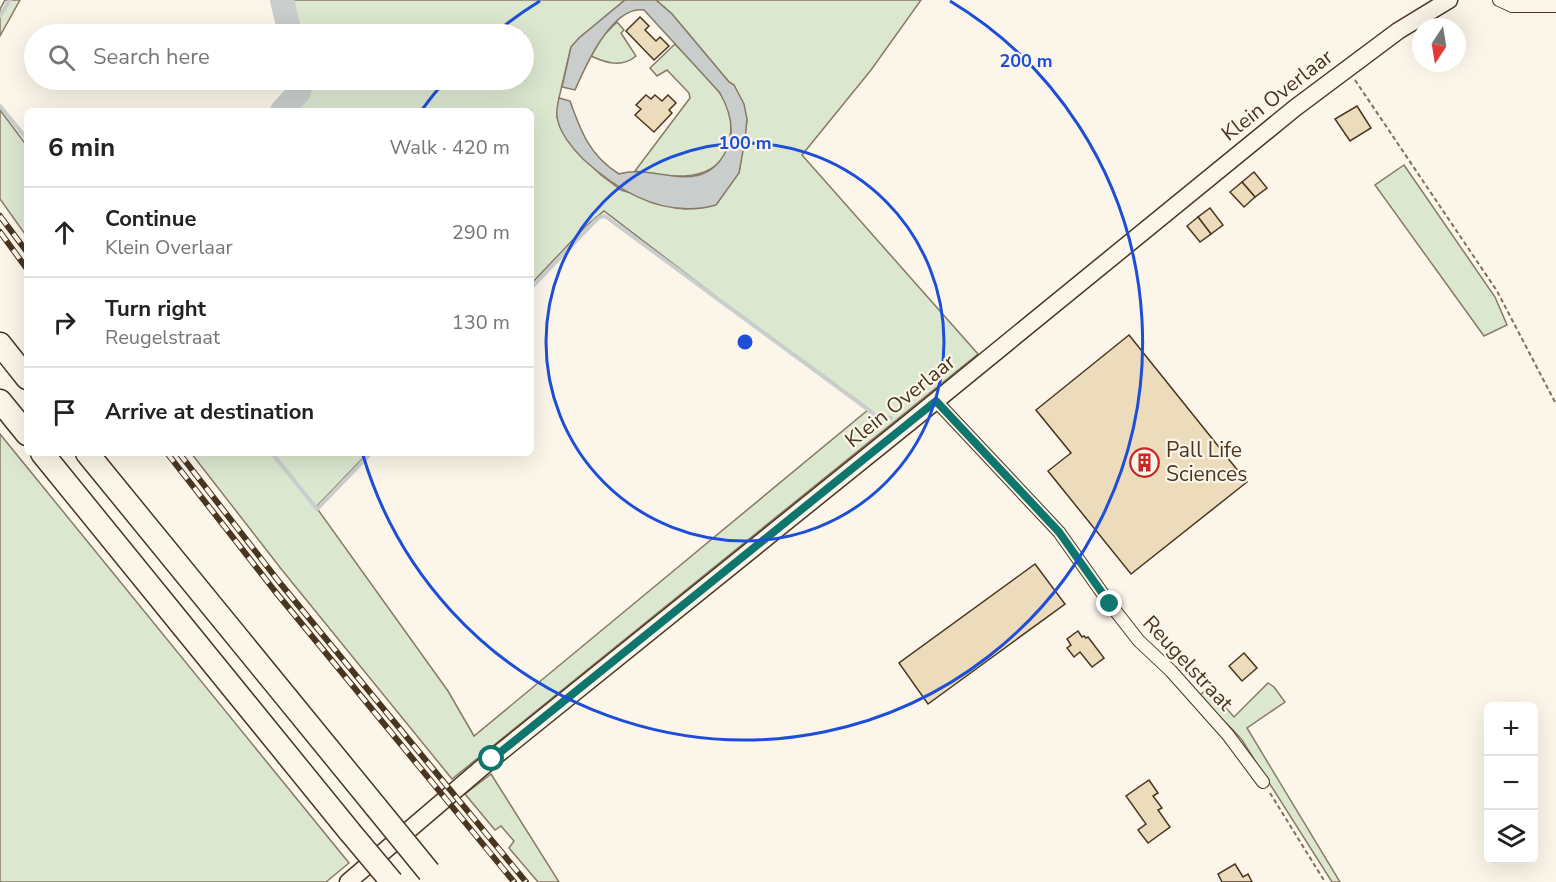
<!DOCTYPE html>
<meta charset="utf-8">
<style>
:root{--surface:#fff;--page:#f2f2f2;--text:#222;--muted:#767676;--line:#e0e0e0}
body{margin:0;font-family:"Nunito Sans",sans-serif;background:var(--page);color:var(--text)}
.controls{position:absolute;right:18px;bottom:18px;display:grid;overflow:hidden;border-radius:9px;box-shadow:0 6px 24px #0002}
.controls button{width:54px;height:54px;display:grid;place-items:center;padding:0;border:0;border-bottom:2px solid var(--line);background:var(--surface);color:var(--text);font:30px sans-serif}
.compass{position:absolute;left:1412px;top:18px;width:54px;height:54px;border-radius:50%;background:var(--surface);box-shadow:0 6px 24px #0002;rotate:192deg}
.stop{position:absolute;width:18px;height:18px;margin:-14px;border:4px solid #0f766e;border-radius:50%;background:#fff}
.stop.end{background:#0f766e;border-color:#fff;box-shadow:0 2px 6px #0008}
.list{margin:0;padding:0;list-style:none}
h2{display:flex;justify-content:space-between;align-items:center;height:78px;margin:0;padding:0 24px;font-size:26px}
h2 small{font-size:20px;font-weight:400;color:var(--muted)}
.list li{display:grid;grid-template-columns:39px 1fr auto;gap:18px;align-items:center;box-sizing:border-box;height:90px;padding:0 24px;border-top:2px solid var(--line)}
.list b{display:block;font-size:22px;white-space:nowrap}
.list p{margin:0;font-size:20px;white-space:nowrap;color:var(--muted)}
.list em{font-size:20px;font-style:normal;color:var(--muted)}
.icon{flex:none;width:33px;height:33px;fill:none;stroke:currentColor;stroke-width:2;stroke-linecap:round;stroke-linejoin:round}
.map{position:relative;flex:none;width:1556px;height:882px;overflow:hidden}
.search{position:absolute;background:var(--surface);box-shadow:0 6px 24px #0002;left:24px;top:24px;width:510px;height:66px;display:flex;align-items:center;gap:15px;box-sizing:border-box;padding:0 21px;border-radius:33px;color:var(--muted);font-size:22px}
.panel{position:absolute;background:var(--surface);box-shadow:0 6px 24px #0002;left:24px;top:108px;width:510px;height:348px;border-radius:9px}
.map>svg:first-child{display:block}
.green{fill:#dce7d0;stroke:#887966;stroke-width:1.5}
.water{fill:#c9cecd;stroke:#887966;stroke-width:1.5}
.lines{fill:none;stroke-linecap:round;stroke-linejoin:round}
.stream{stroke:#c9cecd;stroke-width:4}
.river{stroke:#c9cecd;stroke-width:24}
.building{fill:#ecdcbc;stroke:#4a3520;stroke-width:1.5}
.street-casing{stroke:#4a3520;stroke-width:14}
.secondary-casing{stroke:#4a3520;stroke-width:19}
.highway-casing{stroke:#4a3520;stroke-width:25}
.path{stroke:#7f6f5c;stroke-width:2;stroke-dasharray:4.5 3;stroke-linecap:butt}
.street{stroke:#fbf6e9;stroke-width:12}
.secondary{stroke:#fbf6e9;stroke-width:16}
.highway{stroke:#fbf6e9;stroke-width:22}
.rail-casing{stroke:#4a3520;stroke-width:6}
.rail{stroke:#fbf6e9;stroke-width:4;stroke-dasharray:11;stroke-linecap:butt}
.highway-bridge-casing{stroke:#4a3520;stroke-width:25;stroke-linecap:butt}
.highway-bridge{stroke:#fbf6e9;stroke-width:22}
.route{stroke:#0f766e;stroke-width:8}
.ring{fill:none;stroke:#1d4ed8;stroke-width:3}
.labels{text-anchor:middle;stroke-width:4.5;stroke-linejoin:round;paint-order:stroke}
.street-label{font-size:21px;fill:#4a3520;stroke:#fbf6e9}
.poi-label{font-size:21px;fill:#4a3520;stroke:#fbf6e9;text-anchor:start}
.centre{fill:#1d4ed8;stroke:#fbf6e9;stroke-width:3}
.ring-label{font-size:18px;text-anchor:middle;font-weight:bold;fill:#1d4ed8;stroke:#fbf6e9;stroke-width:4.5;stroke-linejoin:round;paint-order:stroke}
</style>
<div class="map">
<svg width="1556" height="882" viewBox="0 0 1556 882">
<rect width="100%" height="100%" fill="#fbf6e9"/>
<g class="green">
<polygon points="5,0 20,0 0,36 0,9"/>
<polygon points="288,0 625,0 579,38 571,47 559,98 557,117 576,151 601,175 621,190 684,209 707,207 739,173 747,119 734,85 729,82 672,14 656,0 921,0 871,70 802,155 978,354 452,779 282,570 191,453 368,453 316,507 448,691 474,736 869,409 718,298 604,211 586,226 531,284 531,111 290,111 304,91 307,80 524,80 524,34 296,34 292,23"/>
<path d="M617,22L624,30L621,33L636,56C622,68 606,63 591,56L602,37Z"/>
<path d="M675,44C692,62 714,81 726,103C732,116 732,130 729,143C719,186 668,177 635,171L690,98L689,93L667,70L657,76L650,68Z"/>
<polygon points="0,110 27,146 27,237 0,199"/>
<polygon points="1404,165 1495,297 1507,325 1484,336 1375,185"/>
<polygon points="0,434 349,863 326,882 0,882"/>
<path d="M1268,683L1274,687L1285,702L1247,728L1340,882H1332L1242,740C1229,724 1212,712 1200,695L1206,690L1212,692L1234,717Z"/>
<polygon points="491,774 559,882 538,882 509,848 514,841 501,826 495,830 465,794"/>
</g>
<path class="water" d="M625,0H656L672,14L729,82L734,85L744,104L747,119L745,140L739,173L716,205C666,219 619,192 583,159C573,149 558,131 557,116C556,110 558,103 559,98L570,101C581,132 590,156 619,174C655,163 702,199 726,151C736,132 730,111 720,93L644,10C612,5 585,67 575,90L562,87L571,47L579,38Z"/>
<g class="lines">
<g class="stream">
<polyline points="0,16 10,0"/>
<polyline points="0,106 27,139"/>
<polyline points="531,288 595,221 600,217 605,216 878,417 884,419 891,418"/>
<polyline points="272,453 317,509 371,453"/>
</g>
<g class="river">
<polyline points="282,0 290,34"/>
<polyline points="282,111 299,92 301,80"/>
</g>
</g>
<g class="building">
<polygon points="640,17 649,26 645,30 656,41 660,37 669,46 654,60 626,31"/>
<polygon points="646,95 651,99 655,95 662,101 668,95 676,103 669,110 672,113 654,132 635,115 641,109 636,105"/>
<polygon points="1357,106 1371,128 1350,141 1335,119"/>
<polygon points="1254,172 1267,188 1255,197 1242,182"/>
<polygon points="1242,182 1255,197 1244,207 1230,192"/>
<polygon points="1210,208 1223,225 1211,234 1198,217"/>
<polygon points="1198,217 1211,234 1200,242 1187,226"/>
<polygon points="1129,335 1247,482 1131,574 1048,471 1071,453 1036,410"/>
<polygon points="1035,564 1065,604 928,704 899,663"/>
<polygon points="1078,631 1082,637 1084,636 1086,638 1088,637 1104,658 1092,667 1080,652 1074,657 1067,648 1071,645 1067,639"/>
<polygon points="1244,653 1257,668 1242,681 1229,666"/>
<polygon points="1149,780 1158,793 1153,796 1162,808 1158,810 1170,827 1148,843 1138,830 1146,824 1126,796"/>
<polygon points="1235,864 1243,877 1248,874 1252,882 1222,882 1218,874"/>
</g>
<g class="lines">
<defs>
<g id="street">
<polyline points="1499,0 1512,6 1556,6"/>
<polyline points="936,401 1059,532 1110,604 1139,641 1171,671 1228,735 1263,782"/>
</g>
<polyline id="secondary" points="348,882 492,759 910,422 1295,108 1398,31 1449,0"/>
<g id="highway">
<polyline points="0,344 27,378"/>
<polyline points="0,401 27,434"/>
<polyline points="42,453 350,832"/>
<polyline points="87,453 376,807"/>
</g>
</defs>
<use href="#street" class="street-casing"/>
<use href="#secondary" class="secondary-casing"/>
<use href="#highway" class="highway-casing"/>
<g class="path">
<polyline points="1355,80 1497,291 1556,404"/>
<polyline points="1270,793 1325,882"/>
</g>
<use href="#street" class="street"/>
<use href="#secondary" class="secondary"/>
<use href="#highway" class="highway"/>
<defs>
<g id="rail">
<polyline points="0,216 27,252"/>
<polyline points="0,232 27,269"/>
<polyline points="167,453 274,590 514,882"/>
<polyline points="179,453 280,583 526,882"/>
</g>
</defs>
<use href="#rail" class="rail-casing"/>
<use href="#rail" class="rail"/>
<defs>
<g id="highway-bridge">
<polyline points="376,807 429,872"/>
<polyline points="350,832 392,882"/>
</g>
</defs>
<use href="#highway-bridge" class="highway-bridge-casing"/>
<use href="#highway-bridge" class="highway-bridge"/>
</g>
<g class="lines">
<polyline class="route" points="492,759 936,401 1059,532 1110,604"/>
</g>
<g class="ring">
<circle cx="745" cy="342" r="199"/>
<path d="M421 111A398 398 0 0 1 445 81M495 33A398 398 0 0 1 540 1M950 1A398 398 0 1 1 363 455"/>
</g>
<defs>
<symbol id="building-ring" viewBox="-11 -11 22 22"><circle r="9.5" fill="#fbf6e9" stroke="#c62828" stroke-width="1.5"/><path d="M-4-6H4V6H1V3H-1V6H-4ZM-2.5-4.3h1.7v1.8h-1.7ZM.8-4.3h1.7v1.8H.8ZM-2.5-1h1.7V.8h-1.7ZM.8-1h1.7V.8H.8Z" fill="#c62828"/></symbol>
</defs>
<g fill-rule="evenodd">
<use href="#building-ring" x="1128" y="446" width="33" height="33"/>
</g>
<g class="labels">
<g class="street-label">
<text transform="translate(1277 95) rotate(-38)" y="7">Klein Overlaar</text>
<text transform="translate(900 401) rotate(-39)" y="7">Klein Overlaar</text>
<text transform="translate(1188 663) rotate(47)" y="7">Reugelstraat</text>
</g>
<g class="poi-label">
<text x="1166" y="457">Pall Life<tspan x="1166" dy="24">Sciences</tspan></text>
</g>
</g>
<circle cx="745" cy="342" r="9" class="centre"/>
<g class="ring-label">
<text x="1026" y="67">200 m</text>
<text x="745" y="149">100 m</text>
</g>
</svg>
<div class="controls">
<button>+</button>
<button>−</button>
<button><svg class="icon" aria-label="layers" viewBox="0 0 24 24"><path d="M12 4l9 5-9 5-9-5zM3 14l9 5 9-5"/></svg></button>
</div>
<svg class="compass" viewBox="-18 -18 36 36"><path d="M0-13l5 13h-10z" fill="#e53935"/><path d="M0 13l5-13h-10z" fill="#767676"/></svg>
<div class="stop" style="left:492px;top:759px"></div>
<div class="stop end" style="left:1110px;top:604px"></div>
<div class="search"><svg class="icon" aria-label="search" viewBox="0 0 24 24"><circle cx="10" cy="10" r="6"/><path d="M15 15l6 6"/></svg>Search here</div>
<section class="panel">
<h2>6 min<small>Walk · 420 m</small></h2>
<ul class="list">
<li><svg class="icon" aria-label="ahead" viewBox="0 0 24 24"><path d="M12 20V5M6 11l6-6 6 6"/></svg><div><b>Continue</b><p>Klein Overlaar</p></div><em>290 m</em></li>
<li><svg class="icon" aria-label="right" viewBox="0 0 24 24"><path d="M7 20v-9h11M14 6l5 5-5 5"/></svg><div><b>Turn right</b><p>Reugelstraat</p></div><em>130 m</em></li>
<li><svg class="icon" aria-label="arrive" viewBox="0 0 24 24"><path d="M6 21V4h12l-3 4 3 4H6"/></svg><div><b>Arrive at destination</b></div></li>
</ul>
</section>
</div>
